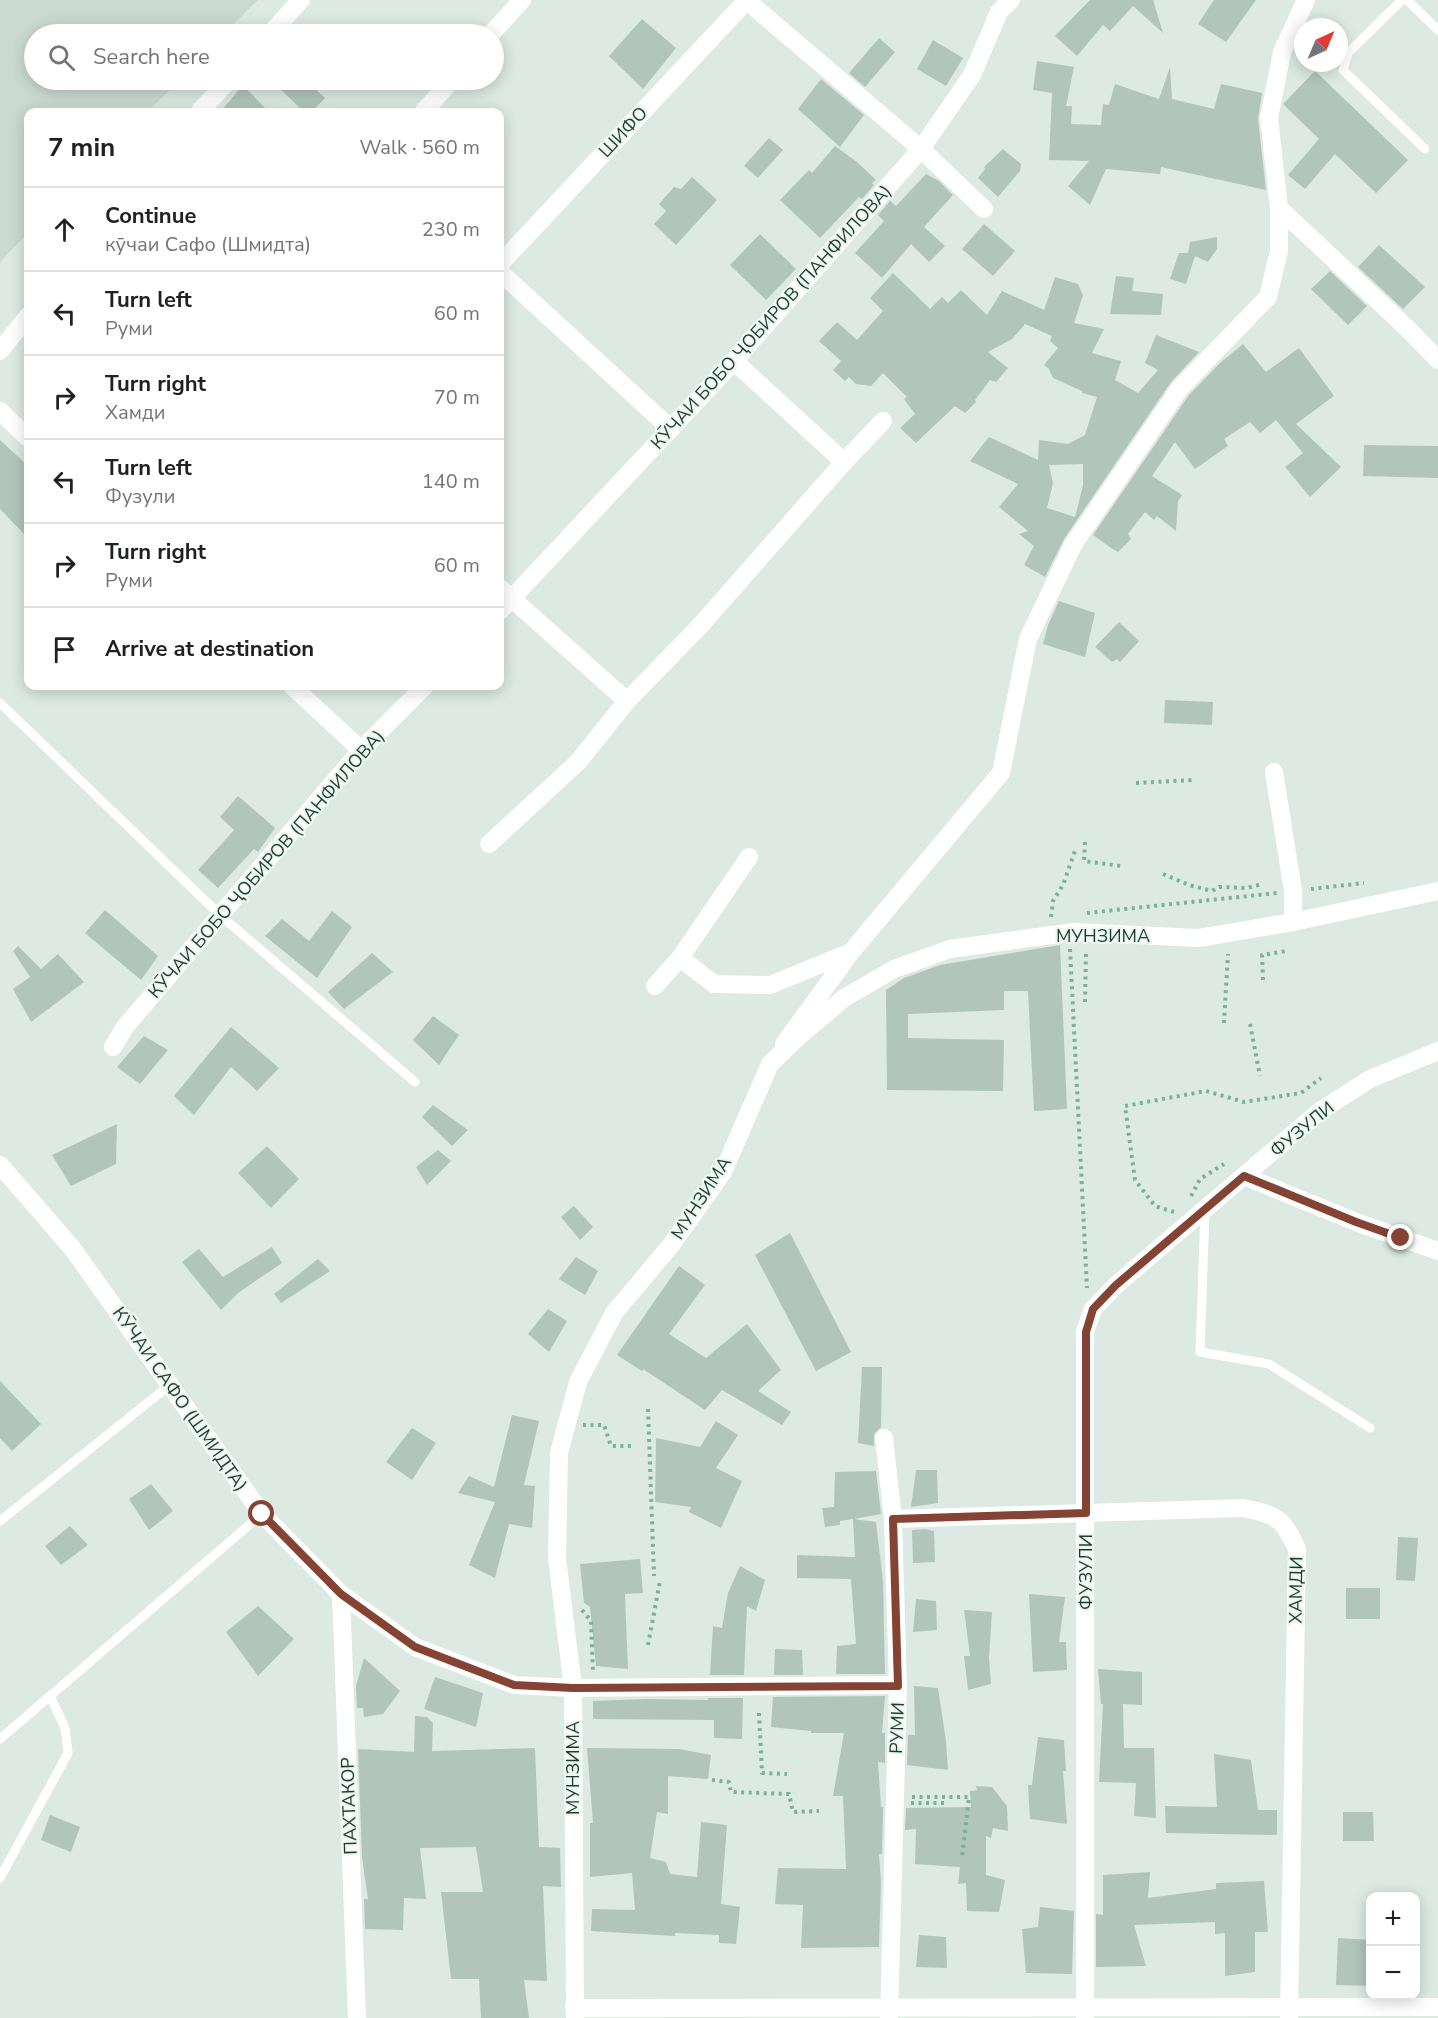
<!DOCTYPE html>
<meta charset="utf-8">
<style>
:root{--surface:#fff;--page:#f2f2f2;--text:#202124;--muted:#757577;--line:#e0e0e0}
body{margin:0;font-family:"Nunito Sans",sans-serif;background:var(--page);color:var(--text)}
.controls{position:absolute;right:18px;bottom:18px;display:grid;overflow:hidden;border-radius:12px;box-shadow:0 3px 15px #0003}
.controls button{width:54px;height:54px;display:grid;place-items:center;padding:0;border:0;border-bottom:2px solid var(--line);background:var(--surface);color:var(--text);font:30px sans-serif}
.compass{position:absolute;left:1294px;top:18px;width:54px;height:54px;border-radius:50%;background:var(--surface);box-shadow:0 3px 15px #0003;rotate:44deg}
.stop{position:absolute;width:18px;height:18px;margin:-14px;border:4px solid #844333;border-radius:50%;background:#fff}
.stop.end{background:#844333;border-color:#fff;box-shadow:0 2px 6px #0008}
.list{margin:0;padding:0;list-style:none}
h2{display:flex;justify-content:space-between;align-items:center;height:78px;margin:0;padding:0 24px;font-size:26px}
h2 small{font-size:20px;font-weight:400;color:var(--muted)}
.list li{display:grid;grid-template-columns:39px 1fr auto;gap:18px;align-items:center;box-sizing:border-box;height:84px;padding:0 24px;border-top:2px solid var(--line)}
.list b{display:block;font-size:22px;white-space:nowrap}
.list p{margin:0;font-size:20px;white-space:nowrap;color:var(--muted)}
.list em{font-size:20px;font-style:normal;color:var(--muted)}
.icon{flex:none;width:33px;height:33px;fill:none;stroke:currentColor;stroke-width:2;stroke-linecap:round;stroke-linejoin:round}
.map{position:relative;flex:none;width:1438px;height:2018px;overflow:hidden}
.search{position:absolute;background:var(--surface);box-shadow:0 3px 15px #0003;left:24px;top:24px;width:480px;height:66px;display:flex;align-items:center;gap:15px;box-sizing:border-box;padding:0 21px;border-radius:33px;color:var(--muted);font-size:22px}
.panel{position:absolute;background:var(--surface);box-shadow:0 3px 15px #0003;left:24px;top:108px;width:480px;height:582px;border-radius:12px}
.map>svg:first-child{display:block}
.built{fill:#cadad2}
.building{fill:#b1c5bc;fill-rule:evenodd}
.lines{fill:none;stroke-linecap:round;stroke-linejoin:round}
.path{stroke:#79b19d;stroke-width:4;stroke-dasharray:3 4.5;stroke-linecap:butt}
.service{stroke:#fff;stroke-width:9}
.minor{stroke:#fff;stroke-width:18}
.tertiary{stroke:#fff;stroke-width:18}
.route{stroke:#844333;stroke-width:8}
.labels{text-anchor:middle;stroke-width:4.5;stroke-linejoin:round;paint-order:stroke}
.street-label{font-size:18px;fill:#1d3a31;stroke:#ecf7f1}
</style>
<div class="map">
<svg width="1438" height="2018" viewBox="0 0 1438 2018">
<rect width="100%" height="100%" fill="#dceae3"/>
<polygon class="built" points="0,0 258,0 224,34 34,34 34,80 180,80 147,112 28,112 28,233 0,262"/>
<g class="building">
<polygon points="1090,0 1153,0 1163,33 1133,6 1110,31 1103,25 1077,56 1055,36"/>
<polygon points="1214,0 1256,0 1226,42 1198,24"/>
<polygon points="642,19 676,48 643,89 609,56"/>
<polygon points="879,38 895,52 865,87 849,73"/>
<polygon points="933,40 963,58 946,86 917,69"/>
<polygon points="1037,61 1074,67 1066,106 1072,106 1071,124 1101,125 1103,104 1109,105 1115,84 1159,99 1170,67 1172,99 1214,109 1221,84 1262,93 1258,119 1266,190 1161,167 1160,174 1106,169 1090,205 1068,186 1089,161 1049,160 1052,93 1033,90"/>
<polygon points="1315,71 1408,160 1376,193 1335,154 1305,189 1288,175 1319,139 1283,104"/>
<polygon points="821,79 864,115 840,147 798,109"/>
<polygon points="271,80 305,80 325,98 312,112 304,112"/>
<polygon points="243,85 269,112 220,112"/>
<polygon points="769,138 783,150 758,178 744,166"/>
<polygon points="835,146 857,162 876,180 872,183 874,185 862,199 859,197 858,198 820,238 780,200 809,170 812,173"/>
<polygon points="1003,149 1021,164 1020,171 998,197 978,178 985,169 984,167"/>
<polygon points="926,174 939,181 953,195 924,227 945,246 929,262 911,244 882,278 855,253 884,221 878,215 890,201 896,206"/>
<polygon points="692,177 717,200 676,245 654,224 666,211 659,204 674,187 681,189"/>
<polygon points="984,224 1015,251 993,276 962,249"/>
<polygon points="760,234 796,269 766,300 730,265"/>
<polygon points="1217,237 1217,249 1208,262 1195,256 1186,284 1170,279 1179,253 1190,253 1188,253 1190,242"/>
<polygon points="1379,245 1425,287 1403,309 1358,267"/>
<polygon points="1330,271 1367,306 1348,325 1311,289"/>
<path d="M893,273L930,309L942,297L948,303L961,290L987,315L1002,291L1044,310L1055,277L1078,284L1083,295L1074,323L1104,329L1092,353L1121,361L1115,380L1138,393L1158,370L1145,363L1156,335L1199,352L1171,382L1064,539L1045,577L1024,565L1034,546L1019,534L1028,531L999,507L1018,484L970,461L989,437L1038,460L1039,440L1068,444L1085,435L1097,397L1082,393V391L1053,378L1049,369L1044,365L1058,348L1050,341L1052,336L1025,324L1012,339L988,352L1008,368L996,382L990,380L975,400L976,402L965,413L955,406L916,443L900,428L915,414L904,399L907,397L883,373L871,386L856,384L849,377L845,381L833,370L841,361L819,341L837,322L857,340L883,311L870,298ZM1083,464V485L1075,517L1047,508L1053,483L1049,465Z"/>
<polygon points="1116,276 1134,278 1132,291 1163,294 1161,315 1110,314"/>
<polygon points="1243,344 1266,372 1299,348 1334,396 1296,424 1341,467 1310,497 1285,467 1303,453 1276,420 1260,433 1250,422 1224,439 1228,446 1195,469 1175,442 1152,476 1182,495 1178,501 1176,531 1157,516 1154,520 1145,512 1128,534 1131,539 1118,552 1111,548 1093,535 1189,395 1220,363"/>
<polygon points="0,440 28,466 28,538 0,509"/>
<polygon points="1364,445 1438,446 1438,478 1363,476"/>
<polygon points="1059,601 1095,613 1085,657 1043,644 1048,625"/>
<polygon points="1119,622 1139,641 1120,662 1117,659 1112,662 1095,647"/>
<polygon points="1165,700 1213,702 1212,725 1164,723"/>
<polygon points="238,796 275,828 258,852 254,849 218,888 198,870 234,830 220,817"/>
<polygon points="105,910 158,956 141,980 85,933"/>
<polygon points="332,911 352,927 317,978 265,936 282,919 309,941"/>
<polygon points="1060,945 1067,1109 1034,1111 1028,991 1004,991 1004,1010 908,1014 908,1038 1004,1040 1003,1091 887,1090 886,990 904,978 940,965"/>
<polygon points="18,946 41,969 58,954 84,982 31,1022 13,989 30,977 13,951"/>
<polygon points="372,953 393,972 344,1009 328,992"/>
<polygon points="433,1016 459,1035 439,1065 413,1040"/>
<polygon points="231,1027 279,1068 257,1091 231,1067 194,1115 174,1096"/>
<polygon points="144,1036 168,1050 140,1084 117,1067"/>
<polygon points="433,1105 468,1130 452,1146 422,1117"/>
<polygon points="117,1124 116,1164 71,1186 52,1155"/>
<polygon points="267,1146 299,1179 271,1208 238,1173"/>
<polygon points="438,1150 451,1161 427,1185 416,1167"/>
<polygon points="574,1206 593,1227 580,1240 561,1217"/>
<polygon points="790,1233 851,1352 816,1371 755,1255"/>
<polygon points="272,1247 282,1263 238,1293 221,1310 182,1262 199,1249 223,1277"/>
<polygon points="576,1257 598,1271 585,1295 559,1279"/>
<polygon points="318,1259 330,1271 281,1303 274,1294"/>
<polygon points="679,1266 705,1285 669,1334 706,1358 747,1324 781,1370 758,1391 791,1412 782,1425 722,1390 705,1410 643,1369 642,1371 617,1355"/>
<polygon points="548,1309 567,1321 549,1352 528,1334"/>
<polygon points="862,1367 882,1367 881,1427 874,1434 874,1446 858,1443"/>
<polygon points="0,1381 41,1424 12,1451 0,1438"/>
<polygon points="512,1415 539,1421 524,1485 535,1486 532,1528 509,1524 495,1578 469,1565 495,1502 458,1493 469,1476 494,1487"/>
<polygon points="716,1421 738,1435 716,1468 742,1481 721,1528 689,1512 691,1507 655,1502 656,1438 700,1447"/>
<polygon points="412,1428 436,1443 412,1480 386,1462"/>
<polygon points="916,1470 937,1470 938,1503 911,1507"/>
<polygon points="876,1471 881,1514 854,1519 876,1522 883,1581 885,1674 836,1674 837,1646 856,1644 851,1579 797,1578 797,1555 855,1557 853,1519 840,1521 840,1525 825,1527 822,1508 834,1507 835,1472"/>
<polygon points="151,1484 173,1511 149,1530 129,1499"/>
<polygon points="70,1526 88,1545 61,1565 45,1546"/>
<polygon points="925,1529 934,1531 935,1562 913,1563 912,1530"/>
<polygon points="1398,1537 1418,1538 1415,1581 1396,1580"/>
<polygon points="640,1559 643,1593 625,1594 628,1669 596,1666 590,1607 584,1603 580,1564"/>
<polygon points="740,1566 765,1580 756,1611 747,1606 744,1675 710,1675 713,1626 722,1628 728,1593"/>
<rect x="1346" y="1588" width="34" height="31"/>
<polygon points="1029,1594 1065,1597 1059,1642 1066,1642 1067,1670 1033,1672"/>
<polygon points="916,1599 936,1601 937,1630 913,1632"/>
<polygon points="258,1606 294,1639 258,1676 226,1632"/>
<polygon points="964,1610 992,1612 989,1657 991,1684 968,1690 964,1656 970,1656"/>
<polygon points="775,1649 802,1650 803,1675 774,1675"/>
<polygon points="364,1658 400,1691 383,1714 364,1717 363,1708 357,1708 356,1686"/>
<polygon points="1098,1669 1142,1672 1142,1705 1123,1704 1124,1748 1154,1748 1156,1818 1134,1816 1136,1783 1099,1782 1103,1704 1101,1704"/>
<polygon points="435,1677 483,1693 476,1727 424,1709"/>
<polygon points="914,1686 938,1688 946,1741 948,1770 907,1765 908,1735 915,1735"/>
<polygon points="885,1696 882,1733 885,1733 885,1763 878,1762 881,1807 883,1807 882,1854 879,1854 881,1881 879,1947 801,1948 803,1905 775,1904 778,1868 846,1869 843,1796 833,1796 844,1733 811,1733 811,1731 771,1727 773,1697"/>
<polygon points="708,1698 743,1698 742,1739 714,1738 714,1720 593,1719 593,1701 646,1699 708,1700"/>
<polygon points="415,1716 427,1717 433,1723 432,1751 535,1748 539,1847 560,1848 561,1887 543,1886 547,1981 524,1980 529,2018 481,2018 479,1979 451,1979 441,1892 483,1892 476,1847 420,1848 426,1899 404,1898 403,1930 365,1929 364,1899 368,1899 362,1857 358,1749 414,1752"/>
<polygon points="1038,1737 1064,1740 1066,1771 1063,1771 1067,1824 1030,1819 1028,1785 1032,1785"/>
<polygon points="587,1748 679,1749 711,1755 708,1779 668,1776 668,1814 657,1812 650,1858 666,1862 670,1874 697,1877 701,1822 727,1825 721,1904 740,1907 736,1944 719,1943 719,1935 675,1933 675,1936 591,1931 592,1909 635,1910 632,1873 590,1877 590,1823 593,1823"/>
<polygon points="1214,1754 1251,1760 1258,1810 1277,1810 1277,1835 1166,1833 1165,1806 1217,1807"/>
<polygon points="976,1786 992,1787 1007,1806 1008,1831 993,1828 991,1838 986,1836 986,1875 1005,1880 999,1912 967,1911 966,1883 958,1884 960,1867 915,1864 916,1829 905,1830 906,1808 971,1807 970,1791 977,1790"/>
<polygon points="1343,1812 1373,1812 1374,1841 1343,1841"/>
<polygon points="50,1815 80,1827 71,1852 41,1840"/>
<polygon points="1150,1872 1148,1898 1216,1889 1216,1883 1264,1881 1268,1932 1255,1932 1255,1972 1225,1976 1225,1933 1215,1934 1215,1922 1134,1925 1146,1966 1096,1967 1096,1914 1103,1915 1103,1875"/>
<polygon points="1040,1907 1074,1911 1072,1974 1026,1973 1022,1929 1038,1927"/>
<polygon points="919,1935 946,1937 947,1968 916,1967"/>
<polygon points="1338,1938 1371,1940 1371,1986 1336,1985"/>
</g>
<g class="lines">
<g class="path">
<polyline points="1136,783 1193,780"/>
<polyline points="1085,842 1084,861 1121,866"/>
<polyline points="1163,874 1189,885 1212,891 1219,887 1247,888 1262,884"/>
<polyline points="1311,889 1364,883"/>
<polyline points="1087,913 1277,893"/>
<polyline points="1051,917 1053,901 1063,885 1076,848"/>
<polyline points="1070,949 1087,1288"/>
<polyline points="1263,980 1262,955 1287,951"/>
<polyline points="1085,1002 1086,952"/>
<polyline points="1224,1023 1228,954"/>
<polyline points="1250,1024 1260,1076"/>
<polyline points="1191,1196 1200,1179 1224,1164"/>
<polyline points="1174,1212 1155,1206 1135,1180 1125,1106 1206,1091 1244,1102 1301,1093 1321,1078"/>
<polyline points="648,1409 654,1576"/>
<polyline points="583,1425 604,1425 611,1446 635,1446"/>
<polyline points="582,1610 591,1621 593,1672"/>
<polyline points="648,1645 660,1581"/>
<polyline points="759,1713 762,1773 787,1774"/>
<polyline points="712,1780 729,1782 731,1792 789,1794 793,1812 819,1811"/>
<polyline points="912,1797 969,1797 962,1857"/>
<polyline points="911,1803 947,1803"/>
</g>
<g class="service">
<polyline points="1402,0 1348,53 1343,70 1425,149"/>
<polyline points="1407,0 1438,30"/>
<polyline points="0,703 220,915 415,1082"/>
<polyline points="1205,1210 1200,1352 1269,1364 1370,1428"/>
<polyline points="0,1521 171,1384"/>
<polyline points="0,1739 262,1514"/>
<polyline points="0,1878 68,1753 65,1728 50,1696"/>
</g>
<g class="minor">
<polyline points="746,0 921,149 984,209"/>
<polyline points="270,34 301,0"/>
<polyline points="491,34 522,0"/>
<polyline points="199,112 229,80"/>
<polyline points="423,112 452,80"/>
<polyline points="1279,208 1408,329 1438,360"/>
<polyline points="500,264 747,0"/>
<polyline points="500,272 671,429"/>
<polyline points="0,351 28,316"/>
<polyline points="734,361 844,462"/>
<polyline points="0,411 28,438"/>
<polyline points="500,588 627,701"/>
<polyline points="500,611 734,361 921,149 972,75 999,12 1011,0"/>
<polyline points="292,686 361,750"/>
<polyline points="1274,772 1293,891 1293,922"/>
<polyline points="489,844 578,762 627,701 699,627 844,462 883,421"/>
<polyline points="680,958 714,984 770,985 851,952"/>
<polyline points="655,986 680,958 749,857"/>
<polyline points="784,1044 851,952 1001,773 1028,639 1073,545 1180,388 1268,297 1279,251 1279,208 1269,118 1282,52 1306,0"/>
<polyline points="113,1047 125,1027 361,750 425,686"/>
<polyline points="1244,1176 1356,1222 1438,1251"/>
<polyline points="884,1438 893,1519 898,1685 889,2018"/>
<path d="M893,1519L1243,1508C1277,1515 1282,1517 1297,1549L1289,2018"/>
<polyline points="341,1594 357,2018"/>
<polyline points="573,1688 898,1685"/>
<polyline points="574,2008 1438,2007"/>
<polyline points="1085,2018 1085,1332 1093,1309 1116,1285 1320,1111 1370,1079 1438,1051"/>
</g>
<g class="tertiary">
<polyline points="0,1165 72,1248 262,1514 341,1594 415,1647 514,1685 573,1688"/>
<polyline points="575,2018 573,1688 557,1558 559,1453 578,1382 614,1313 671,1245 723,1172 770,1064 797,1038 844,998 894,969 950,949 1074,932 1198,938 1293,922 1438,891"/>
</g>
</g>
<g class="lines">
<polyline class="route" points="262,1514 341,1594 415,1647 514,1685 573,1688 898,1686 893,1519 1086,1513 1086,1332 1093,1309 1116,1285 1244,1176 1356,1222 1401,1238"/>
</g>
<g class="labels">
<g class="street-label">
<text transform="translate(623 132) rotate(-47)" y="6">ШИФО</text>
<text transform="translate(771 317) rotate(-48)" y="6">КӮЧАИ БОБО ҶОБИРОВ (ПАНФИЛОВА)</text>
<text transform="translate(266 864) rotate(-49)" y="6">КӮЧАИ БОБО ҶОБИРОВ (ПАНФИЛОВА)</text>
<text x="1103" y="942">МУНЗИМА</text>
<text transform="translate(1302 1129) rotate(-39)" y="6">ФУЗУЛИ</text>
<text transform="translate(701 1198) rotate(-57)" y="6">МУНЗИМА</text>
<text transform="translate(180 1399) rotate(55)" y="6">КӮЧАИ САФО (ШМИДТА)</text>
<text transform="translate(1086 1572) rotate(-90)" y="6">ФУЗУЛИ</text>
<text transform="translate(1296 1590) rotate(-89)" y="6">ХАМДИ</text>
<text transform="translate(897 1728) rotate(-88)" y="6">РУМИ</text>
<text transform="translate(573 1768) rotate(-90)" y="6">МУНЗИМА</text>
<text transform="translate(349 1806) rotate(-92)" y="6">ПАХТАКОР</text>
</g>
</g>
</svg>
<div class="controls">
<button>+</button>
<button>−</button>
</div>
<svg class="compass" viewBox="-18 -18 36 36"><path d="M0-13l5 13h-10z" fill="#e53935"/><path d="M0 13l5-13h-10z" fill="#757577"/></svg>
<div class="stop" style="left:262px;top:1514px"></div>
<div class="stop end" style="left:1401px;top:1238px"></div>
<div class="search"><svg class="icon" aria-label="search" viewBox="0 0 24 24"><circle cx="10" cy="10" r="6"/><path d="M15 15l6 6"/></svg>Search here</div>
<section class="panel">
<h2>7 min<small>Walk · 560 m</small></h2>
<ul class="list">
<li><svg class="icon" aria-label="ahead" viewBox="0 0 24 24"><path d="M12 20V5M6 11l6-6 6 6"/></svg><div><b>Continue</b><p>кӯчаи Сафо (Шмидта)</p></div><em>230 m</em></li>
<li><svg class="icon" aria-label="left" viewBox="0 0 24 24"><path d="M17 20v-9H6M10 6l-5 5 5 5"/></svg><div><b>Turn left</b><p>Руми</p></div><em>60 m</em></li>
<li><svg class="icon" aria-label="right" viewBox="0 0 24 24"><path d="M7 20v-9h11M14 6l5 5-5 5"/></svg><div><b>Turn right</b><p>Хамди</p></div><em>70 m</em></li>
<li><svg class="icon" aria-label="left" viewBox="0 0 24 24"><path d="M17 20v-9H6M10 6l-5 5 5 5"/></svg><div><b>Turn left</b><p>Фузули</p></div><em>140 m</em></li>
<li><svg class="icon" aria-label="right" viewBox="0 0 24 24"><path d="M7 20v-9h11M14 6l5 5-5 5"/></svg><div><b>Turn right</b><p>Руми</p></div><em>60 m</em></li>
<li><svg class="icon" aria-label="arrive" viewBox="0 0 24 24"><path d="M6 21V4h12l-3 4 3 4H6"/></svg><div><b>Arrive at destination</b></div></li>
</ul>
</section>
</div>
